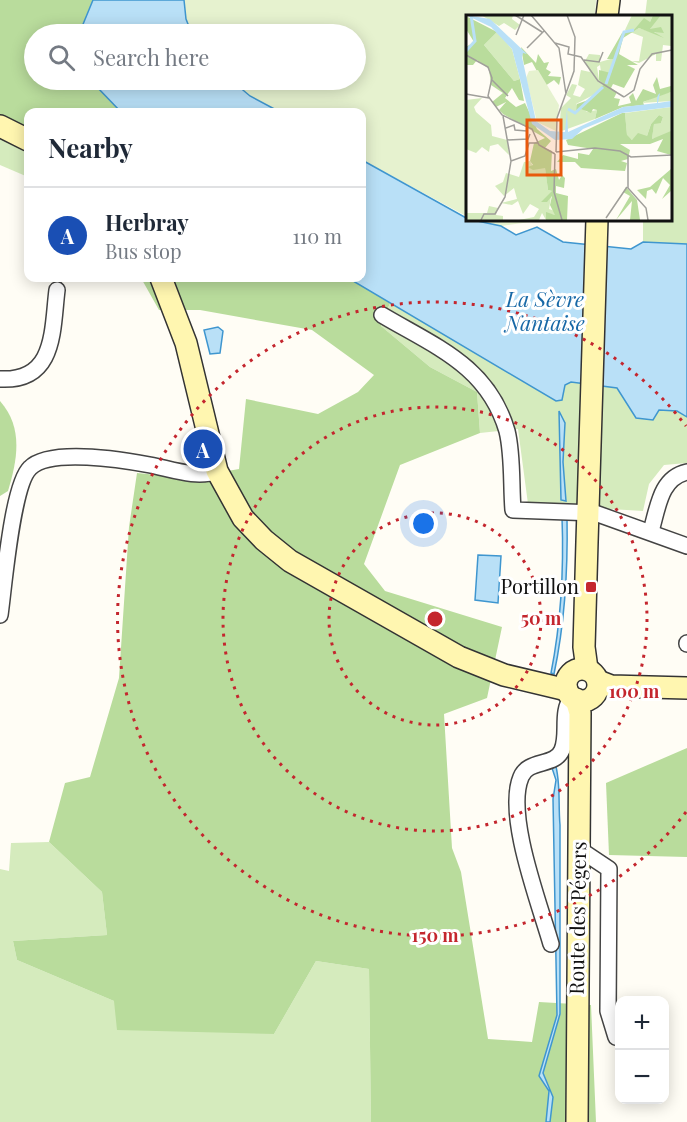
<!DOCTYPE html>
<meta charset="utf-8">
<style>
:root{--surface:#fff;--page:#f6f6f7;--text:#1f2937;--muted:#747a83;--line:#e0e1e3;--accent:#0f766e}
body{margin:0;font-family:"Playfair Display",serif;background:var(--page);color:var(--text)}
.controls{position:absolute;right:18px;bottom:18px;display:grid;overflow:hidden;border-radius:12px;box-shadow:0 3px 15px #0003}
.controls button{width:54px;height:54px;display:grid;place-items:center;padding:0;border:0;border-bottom:2px solid var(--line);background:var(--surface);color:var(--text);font:30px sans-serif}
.you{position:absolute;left:424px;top:524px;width:21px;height:21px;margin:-15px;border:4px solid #fff;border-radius:50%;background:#1a73e8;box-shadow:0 0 0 9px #1a73e833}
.badge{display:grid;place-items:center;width:39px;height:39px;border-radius:50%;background:var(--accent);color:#fff;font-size:20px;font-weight:700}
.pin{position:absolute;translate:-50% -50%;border:3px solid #fff;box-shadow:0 2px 6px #0006}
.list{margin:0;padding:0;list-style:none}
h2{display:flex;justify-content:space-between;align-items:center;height:78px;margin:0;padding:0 24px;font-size:26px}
h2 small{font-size:20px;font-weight:400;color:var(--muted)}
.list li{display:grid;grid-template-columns:39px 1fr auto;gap:18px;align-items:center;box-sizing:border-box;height:96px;padding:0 24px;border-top:2px solid var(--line)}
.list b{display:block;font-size:22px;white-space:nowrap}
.list p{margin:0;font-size:20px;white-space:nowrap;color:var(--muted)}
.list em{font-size:20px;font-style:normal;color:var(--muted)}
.icon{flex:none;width:33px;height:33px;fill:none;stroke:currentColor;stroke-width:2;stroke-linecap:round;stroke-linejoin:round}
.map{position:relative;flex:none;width:687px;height:1122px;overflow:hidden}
.search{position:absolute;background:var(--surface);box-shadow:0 3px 15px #0003;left:24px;top:24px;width:342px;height:66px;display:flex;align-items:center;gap:15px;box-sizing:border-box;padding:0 21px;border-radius:33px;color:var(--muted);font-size:22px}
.panel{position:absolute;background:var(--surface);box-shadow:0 3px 15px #0003;left:24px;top:108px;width:342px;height:174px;border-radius:12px}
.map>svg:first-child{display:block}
.green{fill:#d5ebbd}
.forest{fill:#b9dc9c}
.pitch{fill:#e6f2cf}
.water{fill:#b9e0f7;stroke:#3f96cf;stroke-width:1.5}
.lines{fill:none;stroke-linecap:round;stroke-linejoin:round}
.street-casing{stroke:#444;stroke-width:18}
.secondary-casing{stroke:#333;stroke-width:24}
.street{stroke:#fff;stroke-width:15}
.secondary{stroke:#fff6b0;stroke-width:21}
.ring{fill:none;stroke:#c4262e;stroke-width:3;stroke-dasharray:3 6}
.poi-dot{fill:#c4262e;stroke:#fff;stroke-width:2}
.labels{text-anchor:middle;stroke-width:6;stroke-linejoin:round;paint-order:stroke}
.poi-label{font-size:20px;fill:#111;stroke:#fff;text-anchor:end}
.street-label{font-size:20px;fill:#111;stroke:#fff}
.water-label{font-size:21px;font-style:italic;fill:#1768a6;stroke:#fff}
.inset-river{fill:none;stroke:#b9e0f7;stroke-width:3}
.inset-road{fill:none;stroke:#a09f9a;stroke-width:1.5}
.view{fill:#e8590c;fill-opacity:0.15;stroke:#e8590c;stroke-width:3}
.inset-edge{fill:none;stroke:#111;stroke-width:3}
.centre{fill:#c4262e;stroke:#fff;stroke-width:3}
.ring-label{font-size:18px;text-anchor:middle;font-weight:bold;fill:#c4262e;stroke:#fff;stroke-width:6;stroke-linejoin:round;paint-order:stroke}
</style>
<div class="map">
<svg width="687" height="1122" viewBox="0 0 687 1122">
<rect width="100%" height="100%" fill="#fffdf5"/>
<g class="green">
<polygon points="647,0 687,0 687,244 643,242 643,219 670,219 670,16 645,16"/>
<polygon points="0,126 28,151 28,177 0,165"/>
<polygon points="390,303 556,401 565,385 571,382 617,388 659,410 677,411 687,417 687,463 664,465 649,484 643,511 528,504 518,429 480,433 477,392 430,367 381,326"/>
<polygon points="49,842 102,892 107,935 13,941 17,960 114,1001 274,1034 316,961 369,969 371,1122 0,1122 0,869 9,871 11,843"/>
</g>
<g class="forest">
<polygon points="0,0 93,0 79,34 34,34 34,80 94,80 97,87 121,112 28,112 28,151 0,126"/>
<polygon points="141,278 348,278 364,284 390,303 381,326 430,367 477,392 480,433 400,465 364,564 385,591 502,627 487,698 444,714 452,848 461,872 488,1039 532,1042 539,1002 591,1005 596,1122 371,1122 369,969 316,961 274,1034 117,1030 114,1001 17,960 13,941 107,935 102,892 49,842 65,783 90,777 119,678 129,527 137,473 188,478 239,469 246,399 318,414 358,392 374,375 312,330 200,310 159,310"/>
<path d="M0,401C24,428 17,461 8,491L0,496Z"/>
<polygon points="687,748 687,857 609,855 606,783"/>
</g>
<g class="pitch">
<polygon points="184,0 596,0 595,16 468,16 468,217 362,160 362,112 280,112 250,96 231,80 356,80 356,34 192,34 186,19"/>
<polygon points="474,219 552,219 501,226"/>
</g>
<g class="water">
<polygon points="93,0 184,0 186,19 192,34 79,34"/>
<polygon points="94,80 231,80 250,96 280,112 121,112 97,87"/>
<polygon points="362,160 468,219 501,226 516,235 537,227 563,242 631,249 643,242 687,244 687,417 677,411 659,410 653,420 636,418 617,388 571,382 565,385 562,400 556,401 348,278 362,278"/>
<polygon points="218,327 223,331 220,353 210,354 204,330"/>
<polygon points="559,411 565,423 563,462 566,501 561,500"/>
<path d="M562,517H567C568,570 565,622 554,674L551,673C561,622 564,570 562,517Z"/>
<polygon points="478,555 501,556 498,603 475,600"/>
<path d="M555,763C561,782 558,804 560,825V1014L543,1073L553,1097L550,1122H546L549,1091L539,1076L557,1015L553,799L556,780L551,765Z"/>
</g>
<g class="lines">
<defs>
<g id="street">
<path d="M382,315C436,347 488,366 507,431C513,455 511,485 513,510L595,513L687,546"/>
<path d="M0,379C56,382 52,330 57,290"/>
<path d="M651,531C658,508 660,478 687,472"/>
<path d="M0,615C4,587 12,485 30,468C50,448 123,460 150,465C171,469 197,479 217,471"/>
<polyline points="687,644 687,643"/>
<polyline points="579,849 609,869 608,1011 616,1037"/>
<path d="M551,944C540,905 505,815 521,777C528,759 555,767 562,750C569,734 560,712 572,697"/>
</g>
<g id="secondary">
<polyline points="607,16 609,0"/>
<polyline points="0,126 28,140"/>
<polyline points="161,278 186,343 217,471 243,518 264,540 290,561 459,657 504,675 567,690"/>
<polyline points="587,669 584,647 587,542 597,219"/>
<circle cx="582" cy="685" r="16"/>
<polyline points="598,681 611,686 687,688"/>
<polyline points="576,699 580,713 577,1122"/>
</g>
</defs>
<use href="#street" class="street-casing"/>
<use href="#secondary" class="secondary-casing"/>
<use href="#street" class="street"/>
<use href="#secondary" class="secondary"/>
</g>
<g class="ring">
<circle cx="435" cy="619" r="106"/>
<circle cx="435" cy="619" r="212"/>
<path d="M686 812A317 317 0 1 1 686 426"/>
</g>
<rect class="poi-dot" x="585" y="581" width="12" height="12" rx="3"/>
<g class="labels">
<g class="poi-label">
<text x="579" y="594">Portillon</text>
</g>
<g class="street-label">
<text transform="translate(578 918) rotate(-89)" y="7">Route des Pégers</text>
</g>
<g class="water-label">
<text x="545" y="307">La Sèvre<tspan x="545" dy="24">Nantaise</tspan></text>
</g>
</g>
<g transform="translate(466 15)">
<rect width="206" height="206" fill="#fffdf5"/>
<path d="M15,0H47L46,4L54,10L49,15L38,8L33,11ZM166,0H187L184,7L178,8L168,16L173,13L188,18L194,15L184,14L186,8L195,0H205V31L197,30L195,46H190V39L173,48L165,46H173L177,22L159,15ZM31,17L46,34L54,64L48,66L18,30ZM123,39L134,40V47L148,43L145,59L135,57L134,50L131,52L133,65L139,68L131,78L110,89L121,97L131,95L129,104L93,117L95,93L105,83L100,80L106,69L111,70L107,80L114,82L119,74L112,70L115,55L124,57L119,46ZM205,77V86L176,88L192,80ZM16,83L8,92L10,97L25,110L26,121L41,125L43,140L32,129L24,131L23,137L16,132L10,138L0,134V85ZM205,92V116L202,120L186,124L188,108H195L197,102L193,100L185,109L181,121L166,125L161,121L159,98ZM64,146L67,151L79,152L82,175L86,176L83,194L89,196V200L80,198V205L76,198L73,205H53L68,202L73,194L64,189L57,199L52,186L46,190L35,188L51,184L48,173L38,181L29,171L37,167L40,158L53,162L58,147ZM23,191L32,193L30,200L37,201V205H0V198H21Z" fill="#d5ebbd"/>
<path d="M187,0H195L184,14L195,12L198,18L188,17L198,23L173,13L157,23L153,39L172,50H161L169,54L158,73L147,69L145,73L151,77L148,83L154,84L152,91L165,88L163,82L167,78L170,86L177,74L190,79L187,70L191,62L194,74L205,71V77L177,87L178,90L157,92L129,104L131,95L127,94L125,98L115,94L110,98L111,89L125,84L138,69L133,65V55L145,58L148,44H141L156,18L167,16L178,3L184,7ZM0,1L31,17L18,30L48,66L54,64L58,86L53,85L46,73L39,83L50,92L59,88L71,114L85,126L79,133L86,136L85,156L90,154L93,165L96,160L99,163L98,173L90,171V178L102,181L101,205H80V197L89,200L84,190L86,181L81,187H75L86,176L82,175L79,153L67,155L62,152L67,150L64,146L68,128L79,123L37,99L33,95L40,87L30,92L26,87L37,78L25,70L23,54L11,45L7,50H0V32L8,27L0,14ZM55,32L70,48L72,39L78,48L83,47L80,54L85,57L82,61L95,62L93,70L88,65L79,71L66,47L58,50ZM156,98H159L161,120L166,125L172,118L181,121L185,109L193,100L197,102L195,108L188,109L186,124L205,116V140L191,136L197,124L184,129H154L164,135L162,144L155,146L161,148L159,156L115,153L109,147H91L97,140L112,144V138L123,140L127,134L102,130L100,125ZM205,154V176L196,184L204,170L197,163L190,179L186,174L181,176L180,184L171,175L184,172ZM160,172L171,185L174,205H164L166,186L150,205L164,181L157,177Z" fill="#b9dc9c"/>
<path d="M72,55L93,90L90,116L71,107L60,63L63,56Z" fill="#e6f2cf"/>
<path d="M0,0L24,4L61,39L57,38L56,42L70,106L84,116L99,117L101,94L102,117L157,92L191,88V83L192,80L194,78L192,88L205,86V92L156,98L117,114L106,124L89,125L66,109L46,34L25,12Z" fill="#b9e0f7"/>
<path class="inset-river" d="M0,36L9,26L5,0M140,69L158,17L168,15M102,94L109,98L137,72"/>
<path class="inset-road" d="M49,0L76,17M65,0L93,33L100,79M50,20L58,0M89,28L103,32L102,39L115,42L132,66L158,82M61,33L78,16M0,40L22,52L26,63L22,81L36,100L66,114L73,130L89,139M118,45L133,47L137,37M26,65L42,81M0,79L23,83M158,82L168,75L174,54L186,39L206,35M91,103L108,56L109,22L101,0M40,113L48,110L49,115L61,116M41,125L62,124L64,119M90,137L129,133L154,136L165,142L206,140M90,137L91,103M89,139L88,177L96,205M162,141V173L180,193L182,205M45,146L59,141L63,128H72M140,203L161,172M15,205L18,199H29L39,182L45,146L37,101"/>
<path class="view" d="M61,105H95V160H61Z"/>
<rect width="206" height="206" class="inset-edge"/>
</g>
<circle cx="435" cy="619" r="9" class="centre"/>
<g class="ring-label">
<text x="541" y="625">50 m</text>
<text x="634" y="698">100 m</text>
<text x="435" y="942">150 m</text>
</g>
</svg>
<div class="controls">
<button>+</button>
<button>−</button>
</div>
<div class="you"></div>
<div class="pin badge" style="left:203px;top:449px;background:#1a4fb4">A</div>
<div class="search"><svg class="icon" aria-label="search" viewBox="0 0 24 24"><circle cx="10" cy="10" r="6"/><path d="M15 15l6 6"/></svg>Search here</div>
<section class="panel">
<h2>Nearby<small></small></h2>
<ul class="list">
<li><span class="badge" style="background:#1a4fb4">A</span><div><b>Herbray</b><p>Bus stop</p></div><em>110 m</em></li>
</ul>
</section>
</div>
